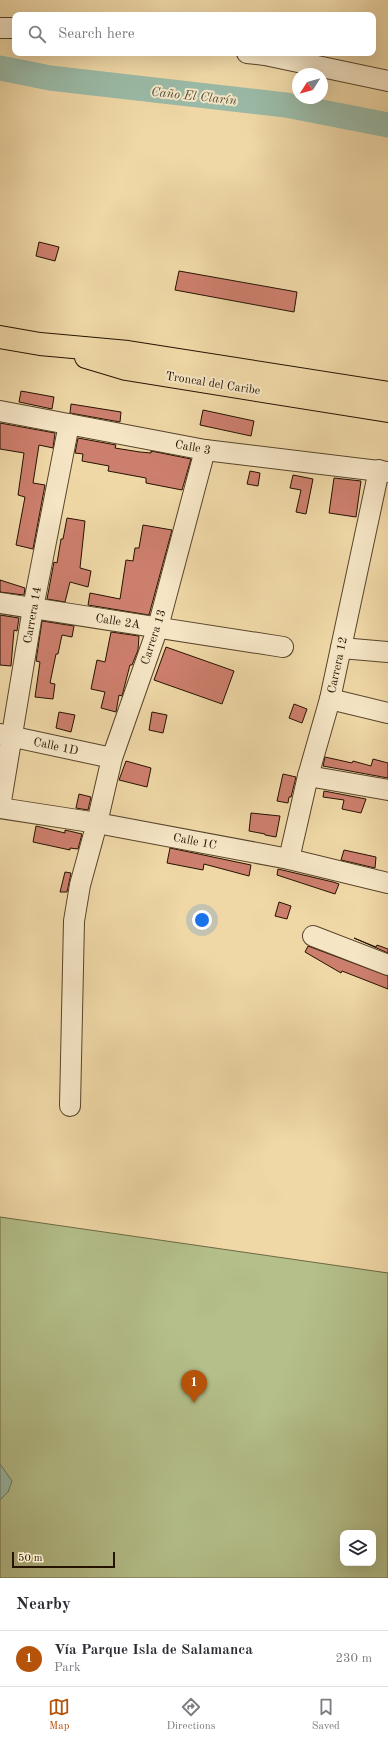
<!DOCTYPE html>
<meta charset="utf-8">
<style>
:root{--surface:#fff;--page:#f2f2f3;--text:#2b2b33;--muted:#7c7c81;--line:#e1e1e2;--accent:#b45309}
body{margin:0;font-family:"Old Standard TT",serif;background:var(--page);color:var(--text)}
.controls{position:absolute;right:12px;bottom:12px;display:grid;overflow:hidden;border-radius:8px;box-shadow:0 4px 16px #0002}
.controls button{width:36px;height:36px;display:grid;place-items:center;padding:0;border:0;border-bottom:1px solid var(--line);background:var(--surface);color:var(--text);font:20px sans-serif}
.compass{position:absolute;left:292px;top:68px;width:36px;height:36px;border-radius:50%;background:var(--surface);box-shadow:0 4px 16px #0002;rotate:233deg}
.scale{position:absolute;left:12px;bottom:10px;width:103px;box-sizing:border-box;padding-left:4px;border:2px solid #251300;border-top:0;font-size:11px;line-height:14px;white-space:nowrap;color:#251300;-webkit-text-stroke:3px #f5e5c5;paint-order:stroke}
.you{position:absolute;left:202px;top:920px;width:14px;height:14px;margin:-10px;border:3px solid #fff;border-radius:50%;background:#1a73e8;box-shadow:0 0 0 6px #1a73e833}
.badge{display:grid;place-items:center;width:26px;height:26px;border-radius:50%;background:var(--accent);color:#fff;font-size:13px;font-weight:700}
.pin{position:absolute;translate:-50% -33px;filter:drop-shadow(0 1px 2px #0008)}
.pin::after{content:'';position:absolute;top:21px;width:14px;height:12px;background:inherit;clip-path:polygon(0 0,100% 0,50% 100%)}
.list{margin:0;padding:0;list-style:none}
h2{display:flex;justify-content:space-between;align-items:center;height:52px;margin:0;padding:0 16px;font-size:17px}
h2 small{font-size:13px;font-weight:400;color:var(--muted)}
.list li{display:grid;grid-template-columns:26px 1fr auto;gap:12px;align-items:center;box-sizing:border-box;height:56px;padding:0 16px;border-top:1px solid var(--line)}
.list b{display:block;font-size:15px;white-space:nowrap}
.list p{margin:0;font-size:13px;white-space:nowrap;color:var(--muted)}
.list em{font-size:13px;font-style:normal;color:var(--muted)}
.icon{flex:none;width:22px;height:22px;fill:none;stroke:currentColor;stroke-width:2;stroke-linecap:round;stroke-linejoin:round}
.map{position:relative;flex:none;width:388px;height:1578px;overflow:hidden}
.search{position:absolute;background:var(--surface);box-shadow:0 4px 16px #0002;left:12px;right:12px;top:12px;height:44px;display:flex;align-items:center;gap:10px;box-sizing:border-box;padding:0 14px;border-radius:8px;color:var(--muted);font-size:15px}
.sheet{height:108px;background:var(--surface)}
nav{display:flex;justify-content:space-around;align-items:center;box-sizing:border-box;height:56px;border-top:1px solid var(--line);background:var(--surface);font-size:11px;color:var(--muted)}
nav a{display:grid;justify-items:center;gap:2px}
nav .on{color:var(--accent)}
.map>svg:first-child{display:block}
.green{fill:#b4bf8a;stroke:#6c6945;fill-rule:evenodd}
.water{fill:#9abaa7;stroke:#6b7764}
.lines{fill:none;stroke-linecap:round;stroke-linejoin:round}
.river{stroke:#9abaa7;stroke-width:25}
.building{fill:#cd7f6d;stroke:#251300}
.minor-casing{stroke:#58442a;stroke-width:22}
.highway-casing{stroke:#251300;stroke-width:24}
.minor{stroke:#f5e5c5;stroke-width:20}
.highway{stroke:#efd7a6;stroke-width:22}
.labels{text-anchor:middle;stroke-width:4;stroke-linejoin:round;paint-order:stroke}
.street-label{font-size:12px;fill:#251300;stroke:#f5e5c5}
.water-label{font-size:13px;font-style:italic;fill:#4e4d3a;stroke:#f5e5c5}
</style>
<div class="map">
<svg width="388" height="1578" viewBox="0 0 388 1578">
<rect width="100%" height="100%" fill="#efd7a6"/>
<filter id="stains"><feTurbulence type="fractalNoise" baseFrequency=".005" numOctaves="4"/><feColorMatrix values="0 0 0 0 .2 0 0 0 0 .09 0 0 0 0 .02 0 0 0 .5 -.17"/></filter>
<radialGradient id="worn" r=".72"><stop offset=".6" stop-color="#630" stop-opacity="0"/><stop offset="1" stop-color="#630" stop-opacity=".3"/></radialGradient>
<path class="green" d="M0,1217L388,1273V1578H0ZM343,1533H373V1563H343Z"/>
<polygon class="water" points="0,1464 12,1481 8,1492 0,1500"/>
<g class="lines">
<polyline class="river" points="0,68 50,78 286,105 388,125"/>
</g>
<g class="building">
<polygon points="39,242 59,247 55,261 36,256"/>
<polygon points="179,271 297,292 294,312 175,290"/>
<polygon points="21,391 54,397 52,409 19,402"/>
<polygon points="71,404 121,412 120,422 70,413"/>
<polygon points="203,410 254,421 251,436 200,425"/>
<polygon points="0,423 55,433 53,448 39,445 33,483 45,485 33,549 16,545 25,497 18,495 24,453 0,449"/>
<polygon points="78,438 116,445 115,448 140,452 151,453 151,451 191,459 182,490 146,483 146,478 108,471 109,466 82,461 83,454 75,453"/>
<polygon points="250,471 260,473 258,486 247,484"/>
<polygon points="293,475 313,479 306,514 296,512 301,490 290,488"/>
<polygon points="334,478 361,481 356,517 329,513"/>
<polygon points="67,518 85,521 80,568 91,571 88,587 70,582 65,602 47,599 54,562 57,563 61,539 63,539"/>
<polygon points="143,525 172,530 149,615 88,605 90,593 120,599 126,560 133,561 135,548 139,548"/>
<polygon points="0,580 25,588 24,595 0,592"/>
<polygon points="0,615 19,618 17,631 14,630 11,666 0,665"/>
<polygon points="42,621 74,626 72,637 62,635 58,654 56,654 50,683 55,684 53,699 35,697 40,662 36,661"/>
<polygon points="111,632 139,636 138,650 132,665 130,665 122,696 119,695 116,712 101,708 105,692 91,689 97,660 105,662"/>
<polygon points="166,647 234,671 222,704 154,680"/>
<polygon points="294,704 307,709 302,723 289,718"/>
<polygon points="59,712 75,715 71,732 56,728"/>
<polygon points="152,712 167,715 163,733 149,730"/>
<polygon points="325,757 352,763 353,761 371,766 373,759 388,763 388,778 323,766"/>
<polygon points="126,761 151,768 147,787 119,780"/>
<polygon points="283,774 296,777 291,797 289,797 288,803 277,801"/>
<polygon points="324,791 366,799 361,813 342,809 344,800 323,797"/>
<polygon points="79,794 91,797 88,810 76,808"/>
<polygon points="251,813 280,816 276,837 265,835 265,834 249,831"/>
<polygon points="36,826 65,833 65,830 82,834 78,849 70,848 70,850 33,842"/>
<polygon points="170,848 251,865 249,876 204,864 203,870 167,863"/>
<polygon points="344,850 376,857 375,868 341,860"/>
<polygon points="278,869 333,882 339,884 335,894 277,875"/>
<polygon points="65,872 71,873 67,892 60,892"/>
<polygon points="279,902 291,906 287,919 275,916"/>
<polygon points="354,938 376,947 377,945 388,949 388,953"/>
<polygon points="308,946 388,976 388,989 342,971 341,973 305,952"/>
</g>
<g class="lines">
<defs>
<g id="minor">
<polyline points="0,28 15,28"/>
<polyline points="247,53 265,55 388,81"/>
<polyline points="0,411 205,450 388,472"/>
<polyline points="0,603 283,647"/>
<polyline points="341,648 388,652"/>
<polyline points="330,699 388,713"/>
<polyline points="0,734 112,758"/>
<polyline points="308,776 388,790"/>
<polyline points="0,807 33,608 69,424"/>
<polyline points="0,808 97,823 289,859 388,883"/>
<polyline points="289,859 308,776 330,699 379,470"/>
<polyline points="313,936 388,965"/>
<polyline points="70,1106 74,921 80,885 97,823 112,758 158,627 205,450"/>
</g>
<g id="highway">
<polyline points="0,337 40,344 128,352 388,393"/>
<polyline points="86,357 126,369 388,411"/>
</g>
</defs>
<use href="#minor" class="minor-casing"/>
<use href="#highway" class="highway-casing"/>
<use href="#minor" class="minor"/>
<use href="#highway" class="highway"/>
</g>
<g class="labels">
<g class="street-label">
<text transform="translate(213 383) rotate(9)" y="4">Troncal del Caribe</text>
<text transform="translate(193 447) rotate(10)" y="4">Calle 3</text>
<text transform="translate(32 615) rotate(-80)" y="4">Carrera 14</text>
<text transform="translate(118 621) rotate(9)" y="4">Calle 2A</text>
<text transform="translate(153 637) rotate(-72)" y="4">Carrera 13</text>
<text transform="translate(337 665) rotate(-78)" y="4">Carrera 12</text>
<text transform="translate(56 746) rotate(12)" y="4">Calle 1D</text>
<text transform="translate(195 841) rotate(11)" y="4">Calle 1C</text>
</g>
<g class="water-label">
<text transform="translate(194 95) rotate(6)" y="5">Caño El Clarín</text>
</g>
</g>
<rect width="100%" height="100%" filter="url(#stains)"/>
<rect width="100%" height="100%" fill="url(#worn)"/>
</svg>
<div class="controls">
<button><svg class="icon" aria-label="layers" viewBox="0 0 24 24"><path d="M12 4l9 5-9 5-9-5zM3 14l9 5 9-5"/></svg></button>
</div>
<svg class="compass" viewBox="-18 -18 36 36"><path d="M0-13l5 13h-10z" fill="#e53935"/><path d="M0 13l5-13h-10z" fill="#7c7c81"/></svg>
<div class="scale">50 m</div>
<div class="you"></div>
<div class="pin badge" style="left:194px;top:1403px">1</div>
<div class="search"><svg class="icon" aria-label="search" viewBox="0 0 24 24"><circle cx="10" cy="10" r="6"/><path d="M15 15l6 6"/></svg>Search here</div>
</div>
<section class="sheet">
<h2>Nearby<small></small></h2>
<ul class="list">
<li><span class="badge">1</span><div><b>Vía Parque Isla de Salamanca</b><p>Park</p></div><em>230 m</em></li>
</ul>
</section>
<nav>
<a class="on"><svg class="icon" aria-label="map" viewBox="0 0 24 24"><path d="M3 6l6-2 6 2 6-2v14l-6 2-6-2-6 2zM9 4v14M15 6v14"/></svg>Map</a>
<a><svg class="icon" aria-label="directions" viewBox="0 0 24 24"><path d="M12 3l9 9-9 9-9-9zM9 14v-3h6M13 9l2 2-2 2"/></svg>Directions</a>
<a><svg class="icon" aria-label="saved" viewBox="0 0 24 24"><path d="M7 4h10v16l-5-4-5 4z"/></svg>Saved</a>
</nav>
